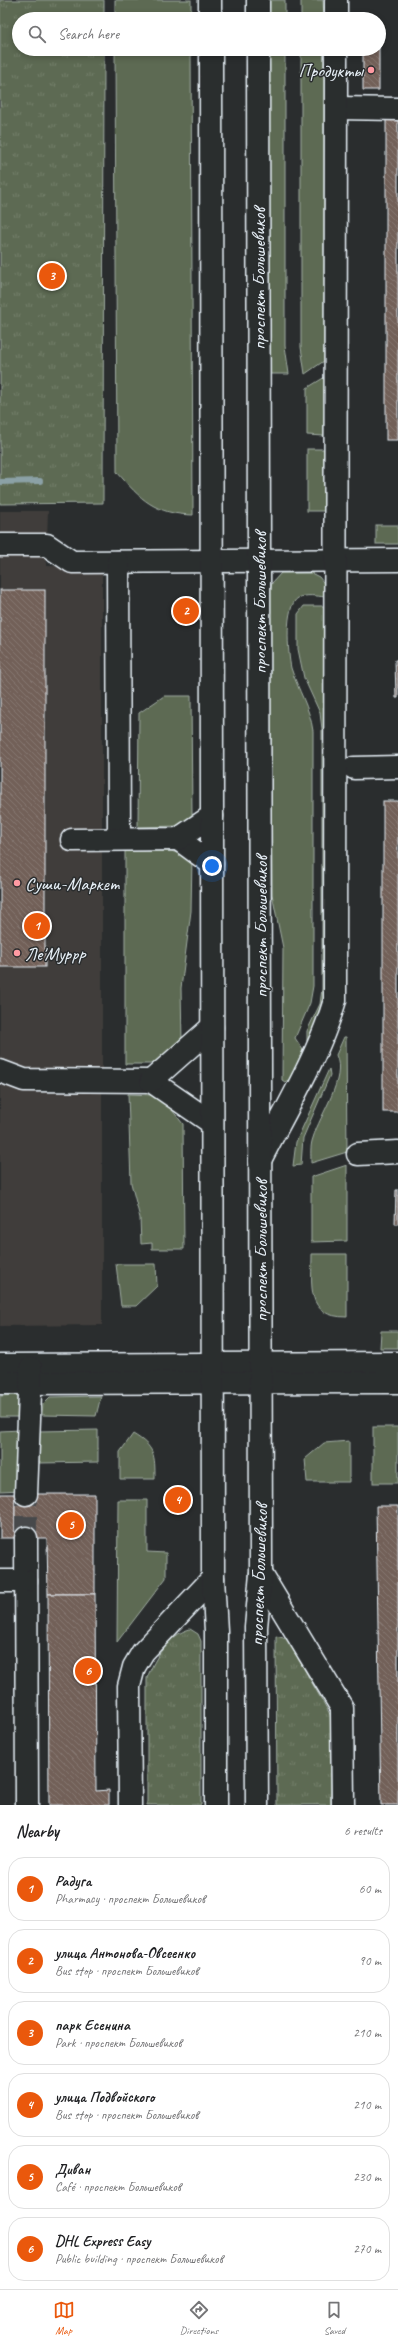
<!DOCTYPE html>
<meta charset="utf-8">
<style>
:root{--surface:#fff;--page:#f6f6f6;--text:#202124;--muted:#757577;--line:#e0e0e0;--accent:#ea580c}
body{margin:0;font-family:Caveat,sans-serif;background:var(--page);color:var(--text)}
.you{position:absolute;left:212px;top:866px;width:14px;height:14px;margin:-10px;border:3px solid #fff;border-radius:50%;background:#1a73e8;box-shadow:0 0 0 6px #1a73e833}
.badge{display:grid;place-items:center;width:26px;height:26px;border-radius:50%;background:var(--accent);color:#fff;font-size:13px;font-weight:700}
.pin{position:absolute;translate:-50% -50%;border:2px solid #fff;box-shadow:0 1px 4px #0006}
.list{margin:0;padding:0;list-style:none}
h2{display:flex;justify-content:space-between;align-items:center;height:52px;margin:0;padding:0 16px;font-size:17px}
h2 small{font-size:13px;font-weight:400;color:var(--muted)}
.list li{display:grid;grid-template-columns:26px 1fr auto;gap:12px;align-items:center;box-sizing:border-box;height:64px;margin:0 8px 8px;padding:0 8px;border:1px solid var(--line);border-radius:16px}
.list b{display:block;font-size:15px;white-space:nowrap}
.list p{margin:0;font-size:13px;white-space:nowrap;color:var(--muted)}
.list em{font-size:13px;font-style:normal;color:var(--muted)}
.icon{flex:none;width:22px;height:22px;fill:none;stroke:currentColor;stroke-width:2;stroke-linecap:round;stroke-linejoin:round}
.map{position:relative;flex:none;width:398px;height:1805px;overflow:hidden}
.search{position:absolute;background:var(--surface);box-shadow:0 2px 6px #0003;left:12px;right:12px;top:12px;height:44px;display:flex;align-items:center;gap:10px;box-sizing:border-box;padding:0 14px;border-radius:22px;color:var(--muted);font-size:15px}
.sheet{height:484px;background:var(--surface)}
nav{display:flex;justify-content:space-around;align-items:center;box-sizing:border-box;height:56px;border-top:1px solid var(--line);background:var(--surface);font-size:11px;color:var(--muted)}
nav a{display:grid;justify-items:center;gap:2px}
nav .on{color:var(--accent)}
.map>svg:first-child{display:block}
.built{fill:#403d3b}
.grass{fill:#5d6a52;stroke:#a2aea5}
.park{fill:url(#park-tufts);stroke:#a2aea5}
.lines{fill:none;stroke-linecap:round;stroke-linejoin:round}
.stream{stroke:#8ba1a6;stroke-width:6}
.building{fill:url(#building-back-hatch);stroke:#e8f1f8}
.minor-tunnel{stroke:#464a4c;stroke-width:22;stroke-dasharray:22 11;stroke-linecap:butt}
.minor-casing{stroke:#e8f1f8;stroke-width:25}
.major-casing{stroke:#e8f1f8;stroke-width:25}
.minor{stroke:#2a2d2e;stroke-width:22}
.major{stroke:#2a2d2e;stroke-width:22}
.poi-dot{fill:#ff9aa2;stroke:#2a2d2e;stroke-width:1.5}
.labels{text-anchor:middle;stroke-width:3;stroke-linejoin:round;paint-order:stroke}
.poi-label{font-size:19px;fill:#e8f1f8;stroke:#2a2d2e;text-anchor:start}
.street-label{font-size:19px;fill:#e8f1f8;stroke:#2a2d2e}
</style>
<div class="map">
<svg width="398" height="1805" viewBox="0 0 398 1805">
<defs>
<pattern id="park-tufts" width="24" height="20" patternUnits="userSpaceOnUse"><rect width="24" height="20" fill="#5d6a52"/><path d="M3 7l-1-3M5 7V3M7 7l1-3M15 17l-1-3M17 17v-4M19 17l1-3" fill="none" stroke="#74806c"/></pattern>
<pattern id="building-back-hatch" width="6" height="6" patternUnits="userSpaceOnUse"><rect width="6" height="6" fill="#726159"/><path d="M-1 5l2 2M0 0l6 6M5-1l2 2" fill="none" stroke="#867872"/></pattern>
</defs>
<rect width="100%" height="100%" fill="#2a2d2e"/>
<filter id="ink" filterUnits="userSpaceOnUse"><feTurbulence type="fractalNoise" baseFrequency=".025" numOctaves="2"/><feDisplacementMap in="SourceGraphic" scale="8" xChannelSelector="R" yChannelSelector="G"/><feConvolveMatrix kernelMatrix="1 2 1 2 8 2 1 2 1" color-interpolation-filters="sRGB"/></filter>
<g filter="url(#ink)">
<polygon class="built" points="0,511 48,511 46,566 102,567 102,1325 0,1326"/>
<g class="grass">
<rect x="115" y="0" width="76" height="19"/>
<rect x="268" y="0" width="17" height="19"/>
<polygon points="301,0 323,0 324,19 301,19"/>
<path d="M115,49H191L193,515C155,514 141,500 117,472Z"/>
<polygon points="268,49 285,49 285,346 289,374 269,374"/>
<polygon points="301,49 324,49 324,361 305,374 301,347"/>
<polygon points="325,377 325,436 307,435 307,388"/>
<rect x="307" y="449" width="17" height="62"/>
<rect x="376" y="525" width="22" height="19"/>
<path d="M281,573H311L319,577L323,582L325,597C317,596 306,594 298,598C284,606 288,654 291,668C298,690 310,708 313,731V986L310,1003L295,1038L303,1050L290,1079L285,1082L282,1080L283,948L272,894L270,592L272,583Z"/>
<polygon points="304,606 325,606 326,989 318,1019 307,1041 307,1031 320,1004 322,989 322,729 320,713 304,678 298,649 298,614"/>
<polygon points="164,696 191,696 192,818 179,826 138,827 139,713"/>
<polygon points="125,851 171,851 192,858 191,911 181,988 182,1043 154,1064 125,1064"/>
<path d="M344,1037H346L347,1152L311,1163C311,1154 310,1146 313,1138C320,1114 347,1079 336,1055Z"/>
<polygon points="329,1069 330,1075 303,1138 301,1165 293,1166 296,1142"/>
<polygon points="128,1094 153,1095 165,1101 183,1124 184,1249 152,1249 152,1243 141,1244 140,1218 131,1183"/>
<polygon points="347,1165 347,1241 311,1242 311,1177"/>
<path d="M312,1254H347V1317C305,1317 312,1286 312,1254Z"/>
<polygon points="116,1264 156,1264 157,1286 136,1306 121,1306"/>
<polygon points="381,1331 398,1331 398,1348 380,1348"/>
<polygon points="18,1395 24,1417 0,1417 0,1396"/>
<polygon points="101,1396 96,1416 42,1415 43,1404 50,1397"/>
<rect x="373" y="1427" width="25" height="56"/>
<polygon points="21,1430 22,1490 0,1491 0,1431"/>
<polygon points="98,1430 98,1462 39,1463 38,1431"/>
<path d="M133,1434C155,1447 155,1455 155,1479H120V1452Z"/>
<polygon points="349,1441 349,1482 307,1482 305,1459 324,1443"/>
<polygon points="118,1500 147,1500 147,1552 166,1553 166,1578 117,1642"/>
</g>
<g class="park">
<polygon points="0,0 104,0 104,19 19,19 19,49 104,49 103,503 0,504"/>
<path d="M190,1629L198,1634L201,1641V1805H147V1678C155,1658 168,1635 190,1629Z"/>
<polygon points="276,1636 287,1639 331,1716 331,1805 277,1805"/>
</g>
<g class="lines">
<polyline class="stream" points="0,482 40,481"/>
</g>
<g class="building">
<polygon points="379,33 379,90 363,90 363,49 379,49"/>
<rect x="386" y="120" width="12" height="320"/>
<rect x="0" y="590" width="45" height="377"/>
<polygon points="395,660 398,660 398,698 396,698"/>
<rect x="383" y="801" width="15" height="311"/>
<polygon points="396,1190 398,1190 398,1224 395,1224"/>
<rect x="0" y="1494" width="15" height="44"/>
<polygon points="15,1494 95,1494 95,1594 48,1594 47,1538 15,1538"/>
<polygon points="376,1506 398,1506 398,1805 381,1805"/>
<polygon points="48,1594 95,1594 96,1791 109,1790 109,1805 49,1805"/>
</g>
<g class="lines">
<polyline class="minor-tunnel" points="26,1538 26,1494"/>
<defs>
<g id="minor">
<polyline points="336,0 336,19"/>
<polyline points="337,108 398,109"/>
<polyline points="0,545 47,545 72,562 398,560"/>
<polyline points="118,562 119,839"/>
<polyline points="354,768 398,767"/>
<polyline points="178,839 212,864"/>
<polyline points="72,840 178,839 212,816"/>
<polyline points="0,1071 24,1080 151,1081 212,1123"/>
<polyline points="151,1081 212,1027"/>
<polyline points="358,1154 398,1152"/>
<path d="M260,1160C286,1109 319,1055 335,1000L336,49"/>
<polyline points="0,1365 398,1363"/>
<polyline points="0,1383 398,1382"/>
<polyline points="26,1494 31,1368"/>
<polyline points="26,1538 27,1805"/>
<polyline points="261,1574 342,1708 343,1805"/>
<polyline points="0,1581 26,1581"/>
<polyline points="130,1805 129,1686 134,1667 143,1652 213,1578"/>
</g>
<g id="major">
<polyline points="210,0 210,19"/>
<polyline points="258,0 258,19"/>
<polyline points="211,49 213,1578 216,1631 216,1805"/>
<polyline points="257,1805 256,1627 261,1574 258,49"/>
</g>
</defs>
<use href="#minor" class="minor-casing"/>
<use href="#major" class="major-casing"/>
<use href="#minor" class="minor"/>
<use href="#major" class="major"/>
</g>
</g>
<g class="poi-dot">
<circle cx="371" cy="70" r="4"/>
<circle cx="17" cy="883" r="4"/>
<circle cx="17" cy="953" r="4"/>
</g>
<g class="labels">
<g class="poi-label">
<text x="363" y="77" text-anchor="end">Продукты</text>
<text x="25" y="890">Суши-Маркет</text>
<text x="25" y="960">Ле'Муррр</text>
</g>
<g class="street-label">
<text transform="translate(258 279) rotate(-90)" y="7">проспект Большевиков</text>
<text transform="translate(259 603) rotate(-90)" y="7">проспект Большевиков</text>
<text transform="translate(260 927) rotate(-90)" y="7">проспект Большевиков</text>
<text transform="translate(260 1251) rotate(-90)" y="7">проспект Большевиков</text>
<text transform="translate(258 1575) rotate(-88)" y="7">проспект Большевиков</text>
</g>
</g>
</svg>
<div class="you"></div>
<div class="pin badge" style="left:37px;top:926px">1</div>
<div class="pin badge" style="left:186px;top:611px">2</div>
<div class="pin badge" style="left:52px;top:276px">3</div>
<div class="pin badge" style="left:178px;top:1500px">4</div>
<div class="pin badge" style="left:71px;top:1525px">5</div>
<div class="pin badge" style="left:88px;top:1671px">6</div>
<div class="search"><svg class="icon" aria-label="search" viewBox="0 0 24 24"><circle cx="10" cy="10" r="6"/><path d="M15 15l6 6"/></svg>Search here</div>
</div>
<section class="sheet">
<h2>Nearby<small>6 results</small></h2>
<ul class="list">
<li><span class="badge">1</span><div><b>Радуга</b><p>Pharmacy · проспект Большевиков</p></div><em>60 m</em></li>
<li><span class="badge">2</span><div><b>улица Антонова-Овсеенко</b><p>Bus stop · проспект Большевиков</p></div><em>90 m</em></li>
<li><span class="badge">3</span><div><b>парк Есенина</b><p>Park · проспект Большевиков</p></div><em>210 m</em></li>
<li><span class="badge">4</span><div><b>улица Подвойского</b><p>Bus stop · проспект Большевиков</p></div><em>210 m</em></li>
<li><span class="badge">5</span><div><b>Диван</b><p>Café · проспект Большевиков</p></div><em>230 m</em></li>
<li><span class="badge">6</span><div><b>DHL Express Easy</b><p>Public building · проспект Большевиков</p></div><em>270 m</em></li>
</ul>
</section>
<nav>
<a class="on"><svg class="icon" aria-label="map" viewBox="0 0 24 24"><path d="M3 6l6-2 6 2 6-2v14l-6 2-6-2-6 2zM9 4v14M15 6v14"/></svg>Map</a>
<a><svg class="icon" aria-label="directions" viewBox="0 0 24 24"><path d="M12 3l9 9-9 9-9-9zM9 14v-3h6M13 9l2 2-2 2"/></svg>Directions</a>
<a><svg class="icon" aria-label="saved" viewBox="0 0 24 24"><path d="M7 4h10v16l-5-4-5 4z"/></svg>Saved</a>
</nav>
